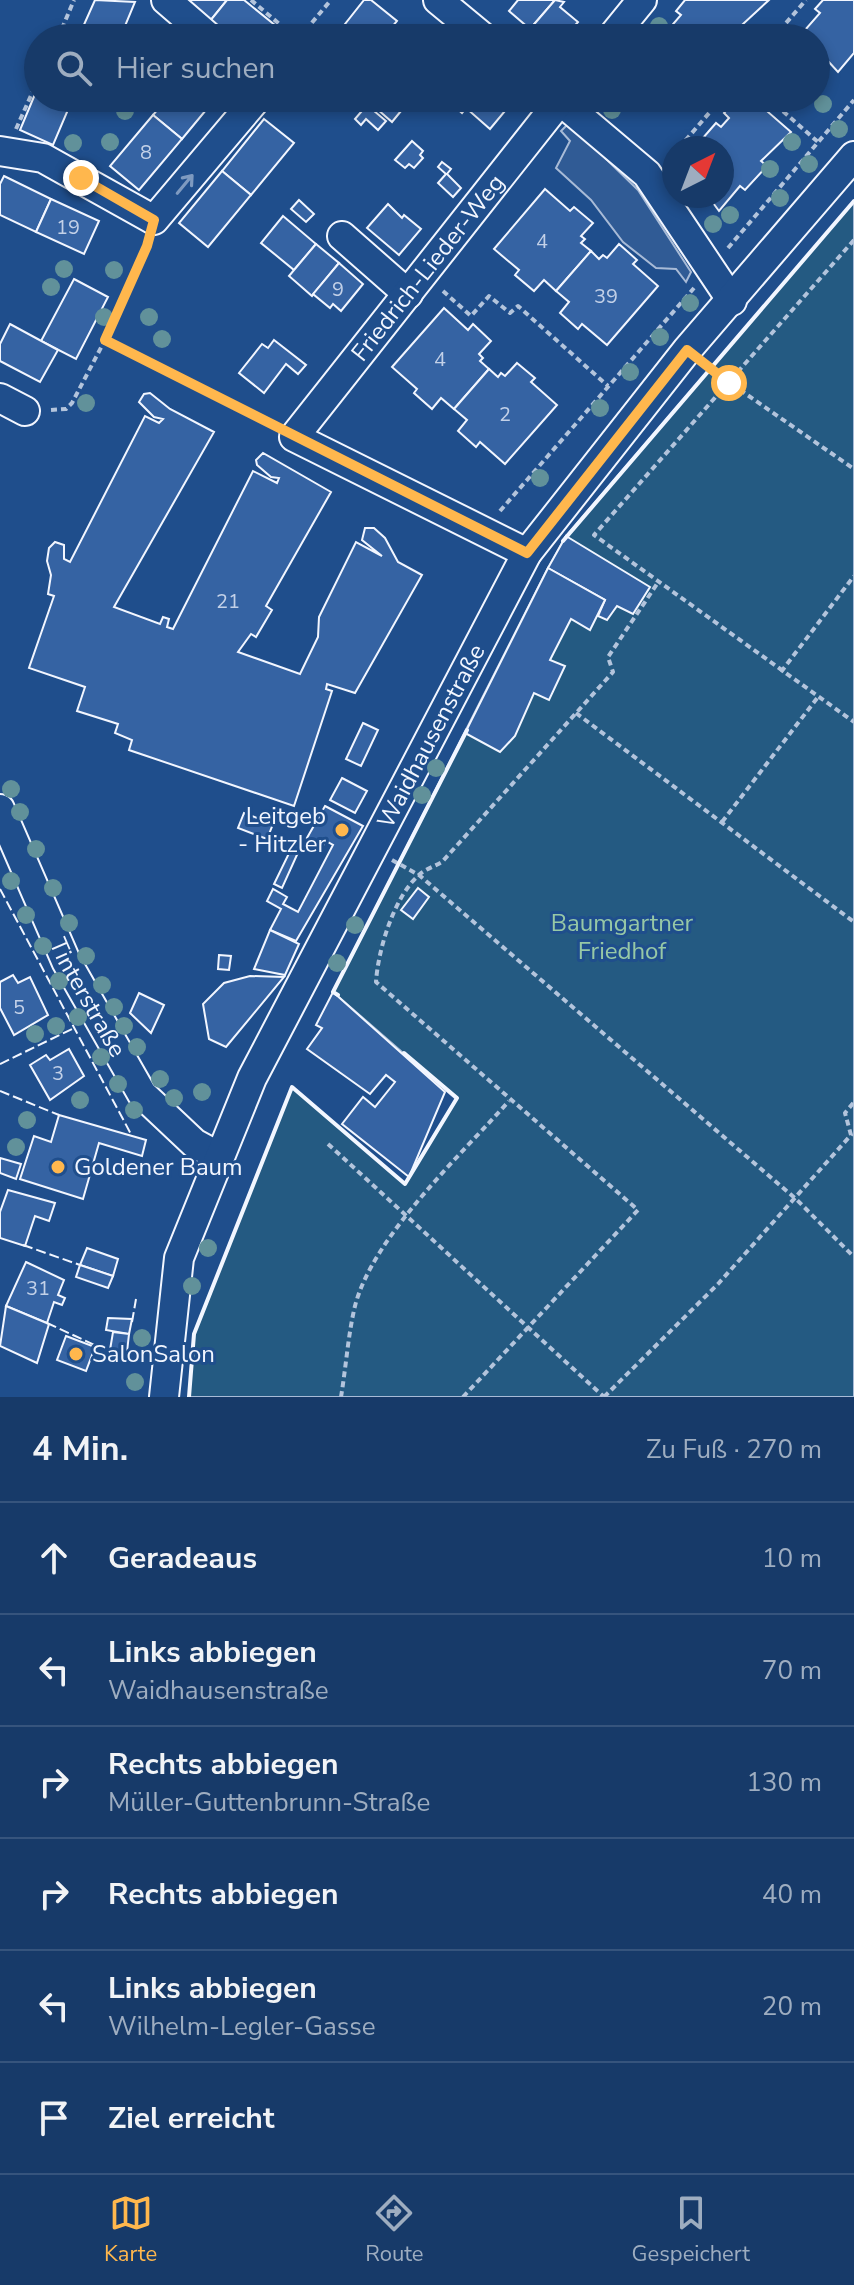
<!DOCTYPE html>
<html lang="de">
<meta charset="utf-8">
<style>
:root{--surface:#173a69;--page:#244571;--text:#f1f3f6;--muted:#9eadc0;--line:#36547d;--accent:#ffb74d}
body{margin:0;font-family:"Nunito Sans",sans-serif;background:var(--page);color:var(--text)}
.compass{position:absolute;left:662px;top:136px;width:72px;height:72px;border-radius:50%;background:var(--surface);box-shadow:0 4px 12px #0003;rotate:42deg}
.stop{position:absolute;width:24px;height:24px;margin:-18px;border:6px solid #ffb74d;border-radius:50%;background:#fff}
.stop.end{background:#ffb74d;border-color:#fff;box-shadow:0 2px 8px #0008}
.list{margin:0;padding:0;list-style:none}
h2{display:flex;justify-content:space-between;align-items:center;height:104px;margin:0;padding:0 32px;font-size:34px}
h2 small{font-size:26px;font-weight:400;color:var(--muted)}
.list li{display:grid;grid-template-columns:52px 1fr auto;gap:24px;align-items:center;box-sizing:border-box;height:112px;padding:0 32px;border-top:2px solid var(--line)}
.list b{display:block;font-size:30px;white-space:nowrap}
.list p{margin:0;font-size:26px;white-space:nowrap;color:var(--muted)}
.list em{font-size:26px;font-style:normal;color:var(--muted)}
.icon{flex:none;width:44px;height:44px;fill:none;stroke:currentColor;stroke-width:2;stroke-linecap:round;stroke-linejoin:round}
.map{position:relative;flex:none;width:854px;height:1397px;overflow:hidden}
.search{position:absolute;background:var(--surface);box-shadow:0 4px 12px #0003;left:24px;right:24px;top:24px;height:88px;display:flex;align-items:center;gap:20px;box-sizing:border-box;padding:0 28px;border-radius:44px;color:var(--muted);font-size:30px}
.sheet{height:776px;background:var(--surface)}
nav{display:flex;justify-content:space-around;align-items:center;box-sizing:border-box;height:112px;border-top:2px solid var(--line);background:var(--surface);font-size:22px;color:var(--muted)}
nav a{display:grid;justify-items:center;gap:4px}
nav .on{color:var(--accent)}
.map>svg:first-child{display:block}
.green{fill:#245a82;stroke:#a8bbd7;stroke-width:2}
.parking{fill:#305b95;stroke:#a8bbd7;stroke-width:2}
.building{fill:#3563a3;stroke:#f2f6ff;stroke-width:2}
.lines{fill:none;stroke-linecap:round;stroke-linejoin:round}
.minor-casing{stroke:#f2f6ff;stroke-width:32}
.path{stroke:#b3c4dc;stroke-width:4;stroke-dasharray:6 4;stroke-linecap:butt}
.minor{stroke:#1f4e8c;stroke-width:28}
.fence{stroke:#f2f6ff;stroke-width:2;stroke-dasharray:10 4;stroke-linecap:butt}
.wall{stroke:#f2f6ff;stroke-width:4}
.tree{fill:#61919a}
.oneway{stroke:#7e9ac0}
.route{stroke:#ffb74d;stroke-width:10}
.poi-dot{fill:#ffb74d;stroke:#1f4e8c;stroke-width:3}
.labels{text-anchor:middle;stroke-width:6;stroke-linejoin:round;paint-order:stroke}
.number-label{font-size:20px;fill:#c3d1e8}
.street-label{font-size:24px;fill:#f2f6ff;stroke:#1f4e8c}
.poi-label{font-size:24px;fill:#f2f6ff;stroke:#1f4e8c;text-anchor:start}
.park-label{font-size:24px;fill:#97c8a6;stroke:#1f4e8c}
</style>
<div class="map">
<svg width="854" height="1397" viewBox="0 0 854 1397">
<rect width="100%" height="100%" fill="#1f4e8c"/>
<polygon class="green" points="854,201 854,1397 189,1397 194,1334 292,1087 405,1184 456,1099 333,992 548,568 566,536"/>
<polygon class="parking" points="569,123 638,190 691,272 686,282 676,269 656,268 623,242 591,200 556,168 570,141 561,131"/>
<g class="building">
<polygon points="95,0 135,2 120,38 78,38"/>
<polygon points="185,0 227,0 210,21"/>
<polygon points="227,0 244,0 286,34 282,38 231,38 210,21"/>
<polygon points="364,0 371,0 397,21 383,38 334,38"/>
<polygon points="518,0 555,0 530,29 509,11"/>
<polygon points="555,0 564,2 560,7 578,22 564,38 541,38 530,29"/>
<polygon points="685,0 769,0 743,24 748,29 741,38 661,38 681,15 676,11"/>
<polygon points="823,0 854,0 854,53 838,72 816,48 816,38 798,38 820,13 815,9"/>
<polygon points="38,87 38,98 73,98 53,145 20,130"/>
<polygon points="167,98 216,98 182,139 153,115"/>
<polygon points="373,98 386,98 401,111 392,122 369,102"/>
<polygon points="445,98 474,98 462,113"/>
<polygon points="474,98 502,98 510,105 490,129 466,108"/>
<polygon points="747,98 752,98 791,132 761,161 767,166 745,190 740,186 719,211 708,196 722,196 722,148 695,147 716,123 721,127 729,118 724,113 733,103 739,107"/>
<polygon points="367,105 386,121 378,130 366,119 361,125 355,119"/>
<polygon points="153,115 182,139 139,190 110,166"/>
<polygon points="264,119 294,143 251,195 222,171"/>
<polygon points="412,141 423,151 420,155 423,158 414,168 409,164 405,168 395,160"/>
<polygon points="442,162 451,169 447,174 461,188 453,197 438,183 446,174 438,167"/>
<polygon points="222,171 251,195 208,247 179,223"/>
<polygon points="4,176 51,199 36,232 0,215 0,184"/>
<polygon points="545,189 570,211 574,207 593,223 581,236 585,239 581,243 591,251 556,291 544,280 534,291 515,275 519,270 494,249"/>
<polygon points="51,199 99,221 84,254 36,232"/>
<polygon points="299,200 314,214 306,222 291,209"/>
<polygon points="388,204 402,218 404,215 421,229 399,255 367,228"/>
<polygon points="283,216 316,244 294,270 261,243"/>
<polygon points="316,244 339,263 312,296 289,276"/>
<polygon points="619,244 637,260 633,264 658,286 607,345 582,324 578,329 560,313 569,302 556,291 591,251 599,259 603,255 607,258"/>
<polygon points="339,263 363,284 341,311 333,304 330,308 313,294"/>
<polygon points="74,279 108,297 76,359 41,341"/>
<polygon points="444,308 468,330 473,324 491,341 479,354 483,358 480,361 489,369 454,409 441,398 432,409 414,393 417,389 392,367"/>
<polygon points="10,324 58,350 40,382 0,361 0,344"/>
<polygon points="274,340 306,365 298,374 286,364 264,393 239,373 262,344 268,348"/>
<polygon points="517,363 535,378 531,382 557,405 505,464 480,442 476,447 458,431 467,420 454,409 489,369 498,377 501,373 505,376"/>
<polygon points="150,393 170,409 214,432 114,607 160,624 163,617 169,619 167,627 173,629 253,471 277,483 279,478 271,477 257,465 256,460 263,453 331,492 266,606 272,610 269,615 256,637 251,634 238,652 300,674 318,637 319,617 356,542 382,556 362,540 365,528 374,528 385,538 398,562 422,575 355,693 327,684 326,689 332,691 294,806 129,750 132,740 115,733 118,724 77,711 85,687 29,668 54,596 48,594 51,575 47,561 49,548 55,542 64,545 64,559 70,562 145,416 159,423 163,419 154,417 139,402 144,394"/>
<polygon points="566,536 650,587 633,614 617,606 607,620 598,616 605,600 548,568"/>
<polygon points="548,568 605,600 590,630 571,619 550,660 565,666 549,700 534,693 515,736 500,752 465,733"/>
<polygon points="363,723 378,730 361,766 346,759"/>
<polygon points="342,778 367,791 355,813 330,800"/>
<polygon points="325,806 363,826 296,941 270,930 281,909 267,901 273,889 287,897 283,904 298,912 333,845 326,841 322,847 307,838"/>
<polygon points="244,813 273,824 267,839 238,828"/>
<polygon points="294,843 301,846 282,888 274,884"/>
<polygon points="418,888 429,897 413,919 401,910"/>
<polygon points="270,930 299,944 285,975 254,969"/>
<polygon points="219,955 231,956 229,970 218,969"/>
<polygon points="13,975 18,983 30,977 48,1015 14,1035 0,1008 0,982"/>
<polygon points="250,976 284,977 226,1047 209,1039 203,1004 224,983"/>
<polygon points="333,992 445,1092 409,1177 342,1124 363,1097 375,1107 395,1082 386,1075 370,1094 307,1049 322,1028 316,1025"/>
<polygon points="139,993 164,1005 151,1033 130,1013"/>
<polygon points="69,1049 84,1076 50,1100 30,1065 46,1055 50,1060"/>
<polygon points="59,1115 146,1140 142,1156 99,1143 83,1199 20,1179 34,1136 51,1142"/>
<polygon points="0,1158 21,1164 16,1179 0,1173"/>
<polygon points="8,1190 55,1203 49,1221 35,1216 25,1246 0,1238 0,1212"/>
<polygon points="87,1248 118,1259 113,1276 80,1265"/>
<polygon points="26,1262 64,1280 58,1295 65,1298 62,1305 54,1302 47,1323 6,1306"/>
<polygon points="80,1265 113,1276 108,1288 76,1277"/>
<polygon points="6,1306 49,1324 37,1363 0,1346"/>
<polygon points="108,1318 132,1319 129,1334 106,1330"/>
<polygon points="113,1332 129,1334 127,1352 110,1350"/>
<polygon points="66,1336 95,1347 86,1371 57,1360"/>
</g>
<g class="lines">
<defs>
<g id="minor">
<polyline points="166,0 210,38"/>
<polyline points="438,0 484,38"/>
<polyline points="611,38 642,0"/>
<polyline points="557,98 647,174 732,301"/>
<polyline points="0,151 43,158 154,220 257,98"/>
<polyline points="342,236 408,294"/>
<polyline points="0,398 25,411"/>
<path id="s1" d="M527,553L294,437L562,98"/>
<path id="s2" d="M0,809L66,961L142,1094L194,1143L218,1156"/>
<path id="s3" d="M164,1397L179,1258L252,1078L527,553L687,350L854,156"/>
</g>
</defs>
<use href="#minor" class="minor-casing"/>
<g class="path">
<polyline points="251,0 296,38"/>
<polyline points="58,38 74,0"/>
<polyline points="299,38 331,0"/>
<polyline points="773,38 806,0"/>
<polyline points="768,98 818,142"/>
<polyline points="16,129 38,80"/>
<polyline points="679,148 722,98"/>
<polyline points="854,240 594,535 854,722"/>
<polyline points="728,248 854,100"/>
<polyline points="443,291 471,316 489,296 510,313 518,306 608,386"/>
<polyline points="105,340 148,243"/>
<polyline points="707,367 854,469"/>
<polyline points="51,410 66,409 72,403 105,340 272,426"/>
<polyline points="500,511 694,288"/>
<polyline points="781,672 854,576"/>
<polyline points="576,713 854,922"/>
<polyline points="722,822 818,697"/>
<polyline points="392,860 419,875 796,1199 854,1257"/>
<polyline points="328,1144 603,1396"/>
<path d="M341,1397C346,1367 348,1335 355,1306C373,1236 462,1154 509,1101"/>
<path d="M463,1397L638,1210L376,982C378,950 394,896 420,874C426,869 435,866 442,862L613,672L608,657L659,581"/>
<polyline points="604,1397 718,1284 851,1135 845,1113 854,1102"/>
</g>
<use href="#minor" class="minor"/>
<g class="fence">
<polyline points="0,889 132,1136"/>
<polyline points="0,1064 72,1029"/>
<polyline points="0,1091 59,1115"/>
<polyline points="23,1245 80,1265"/>
<polyline points="132,1322 136,1299"/>
<polyline points="47,1323 125,1359 127,1349"/>
</g>
<g class="wall">
<polyline points="563,541 854,201"/>
<polyline points="338,995 333,992 467,730"/>
<polyline points="189,1397 194,1334 292,1087 405,1184 457,1098 404,1053"/>
</g>
</g>
<g class="tree">
<circle cx="659" cy="26" r="9"/>
<circle cx="823" cy="104" r="9"/>
<circle cx="612" cy="110" r="9"/>
<circle cx="125" cy="111" r="9"/>
<circle cx="839" cy="129" r="9"/>
<circle cx="110" cy="142" r="9"/>
<circle cx="792" cy="142" r="9"/>
<circle cx="73" cy="143" r="9"/>
<circle cx="809" cy="164" r="9"/>
<circle cx="770" cy="169" r="9"/>
<circle cx="780" cy="198" r="9"/>
<circle cx="730" cy="215" r="9"/>
<circle cx="713" cy="224" r="9"/>
<circle cx="64" cy="269" r="9"/>
<circle cx="114" cy="270" r="9"/>
<circle cx="51" cy="287" r="9"/>
<circle cx="690" cy="303" r="9"/>
<circle cx="104" cy="317" r="9"/>
<circle cx="149" cy="317" r="9"/>
<circle cx="660" cy="337" r="9"/>
<circle cx="162" cy="339" r="9"/>
<circle cx="630" cy="372" r="9"/>
<circle cx="86" cy="403" r="9"/>
<circle cx="600" cy="408" r="9"/>
<circle cx="540" cy="478" r="9"/>
<circle cx="436" cy="768" r="9"/>
<circle cx="11" cy="789" r="9"/>
<circle cx="422" cy="795" r="9"/>
<circle cx="20" cy="812" r="9"/>
<circle cx="36" cy="849" r="9"/>
<circle cx="11" cy="881" r="9"/>
<circle cx="53" cy="888" r="9"/>
<circle cx="26" cy="915" r="9"/>
<circle cx="69" cy="923" r="9"/>
<circle cx="355" cy="925" r="9"/>
<circle cx="43" cy="946" r="9"/>
<circle cx="86" cy="956" r="9"/>
<circle cx="337" cy="963" r="9"/>
<circle cx="59" cy="981" r="9"/>
<circle cx="102" cy="985" r="9"/>
<circle cx="114" cy="1007" r="9"/>
<circle cx="78" cy="1017" r="9"/>
<circle cx="56" cy="1026" r="9"/>
<circle cx="124" cy="1026" r="9"/>
<circle cx="35" cy="1034" r="9"/>
<circle cx="137" cy="1047" r="9"/>
<circle cx="101" cy="1057" r="9"/>
<circle cx="160" cy="1079" r="9"/>
<circle cx="118" cy="1084" r="9"/>
<circle cx="202" cy="1092" r="9"/>
<circle cx="174" cy="1098" r="9"/>
<circle cx="80" cy="1100" r="9"/>
<circle cx="134" cy="1110" r="9"/>
<circle cx="27" cy="1120" r="9"/>
<circle cx="16" cy="1147" r="9"/>
<circle cx="208" cy="1248" r="9"/>
<circle cx="192" cy="1286" r="9"/>
<circle cx="142" cy="1338" r="9"/>
<circle cx="135" cy="1382" r="9"/>
</g>
<defs><path id="oneway-shaft" d="M-6 0H5M1.5-3L5.5 0L1.5 3" fill="none" stroke-width="1.6" stroke-linecap="round" stroke-linejoin="round" transform="scale(2)"/></defs>
<use class="oneway" href="#oneway-shaft" transform="translate(185 184) rotate(-50)"/>
<g class="lines">
<polyline class="route" points="81,178 154,220 147,246 105,340 527,553 687,350 729,383"/>
</g>
<g class="poi-dot">
<circle cx="342" cy="830" r="8"/>
<circle cx="58" cy="1167" r="8"/>
<circle cx="76" cy="1354" r="8"/>
</g>
<g class="labels">
<g class="number-label">
<text x="146" y="159">8</text>
<text x="68" y="234">19</text>
<text x="542" y="248">4</text>
<text x="338" y="296">9</text>
<text x="606" y="303">39</text>
<text x="440" y="366">4</text>
<text x="505" y="421">2</text>
<text x="228" y="608">21</text>
<text x="19" y="1014">5</text>
<text x="58" y="1080">3</text>
<text x="38" y="1295">31</text>
</g>
<g class="street-label">
<text dy="8" stroke="none"><textPath href="#s1" startOffset="476">Friedrich-Lieder-Weg</textPath></text>
<text dy="8" stroke="none"><textPath href="#s3" startOffset="720">Waidhausenstraße</textPath></text>
<text dy="8" stroke="none"><textPath href="#s2" startOffset="208">Tinterstraße</textPath></text>
</g>
<g class="poi-label">
<text x="326" y="824" text-anchor="end">Leitgeb<tspan x="326" dy="28">- Hitzler</tspan></text>
<text x="74" y="1175">Goldener Baum</text>
<text x="92" y="1362">SalonSalon</text>
</g>
<g class="park-label">
<text x="622" y="931">Baumgartner<tspan x="622" dy="28">Friedhof</tspan></text>
</g>
</g>
</svg>
<svg class="compass" viewBox="-18 -18 36 36"><path d="M0-13l5 13h-10z" fill="#e53935"/><path d="M0 13l5-13h-10z" fill="#9eadc0"/></svg>
<div class="stop" style="left:729px;top:383px"></div>
<div class="stop end" style="left:81px;top:178px"></div>
<div class="search"><svg class="icon" aria-label="search" viewBox="0 0 24 24"><circle cx="10" cy="10" r="6"/><path d="M15 15l6 6"/></svg>Hier suchen</div>
</div>
<section class="sheet">
<h2>4 Min.<small>Zu Fuß · 270 m</small></h2>
<ul class="list">
<li><svg class="icon" aria-label="ahead" viewBox="0 0 24 24"><path d="M12 20V5M6 11l6-6 6 6"/></svg><div><b>Geradeaus</b></div><em>10 m</em></li>
<li><svg class="icon" aria-label="left" viewBox="0 0 24 24"><path d="M17 20v-9H6M10 6l-5 5 5 5"/></svg><div><b>Links abbiegen</b><p>Waidhausenstraße</p></div><em>70 m</em></li>
<li><svg class="icon" aria-label="right" viewBox="0 0 24 24"><path d="M7 20v-9h11M14 6l5 5-5 5"/></svg><div><b>Rechts abbiegen</b><p>Müller-Guttenbrunn-Straße</p></div><em>130 m</em></li>
<li><svg class="icon" aria-label="right" viewBox="0 0 24 24"><path d="M7 20v-9h11M14 6l5 5-5 5"/></svg><div><b>Rechts abbiegen</b></div><em>40 m</em></li>
<li><svg class="icon" aria-label="left" viewBox="0 0 24 24"><path d="M17 20v-9H6M10 6l-5 5 5 5"/></svg><div><b>Links abbiegen</b><p>Wilhelm-Legler-Gasse</p></div><em>20 m</em></li>
<li><svg class="icon" aria-label="arrive" viewBox="0 0 24 24"><path d="M6 21V4h12l-3 4 3 4H6"/></svg><div><b>Ziel erreicht</b></div></li>
</ul>
</section>
<nav>
<a class="on"><svg class="icon" aria-label="map" viewBox="0 0 24 24"><path d="M3 6l6-2 6 2 6-2v14l-6 2-6-2-6 2zM9 4v14M15 6v14"/></svg>Karte</a>
<a><svg class="icon" aria-label="directions" viewBox="0 0 24 24"><path d="M12 3l9 9-9 9-9-9zM9 14v-3h6M13 9l2 2-2 2"/></svg>Route</a>
<a><svg class="icon" aria-label="saved" viewBox="0 0 24 24"><path d="M7 4h10v16l-5-4-5 4z"/></svg>Gespeichert</a>
</nav>
